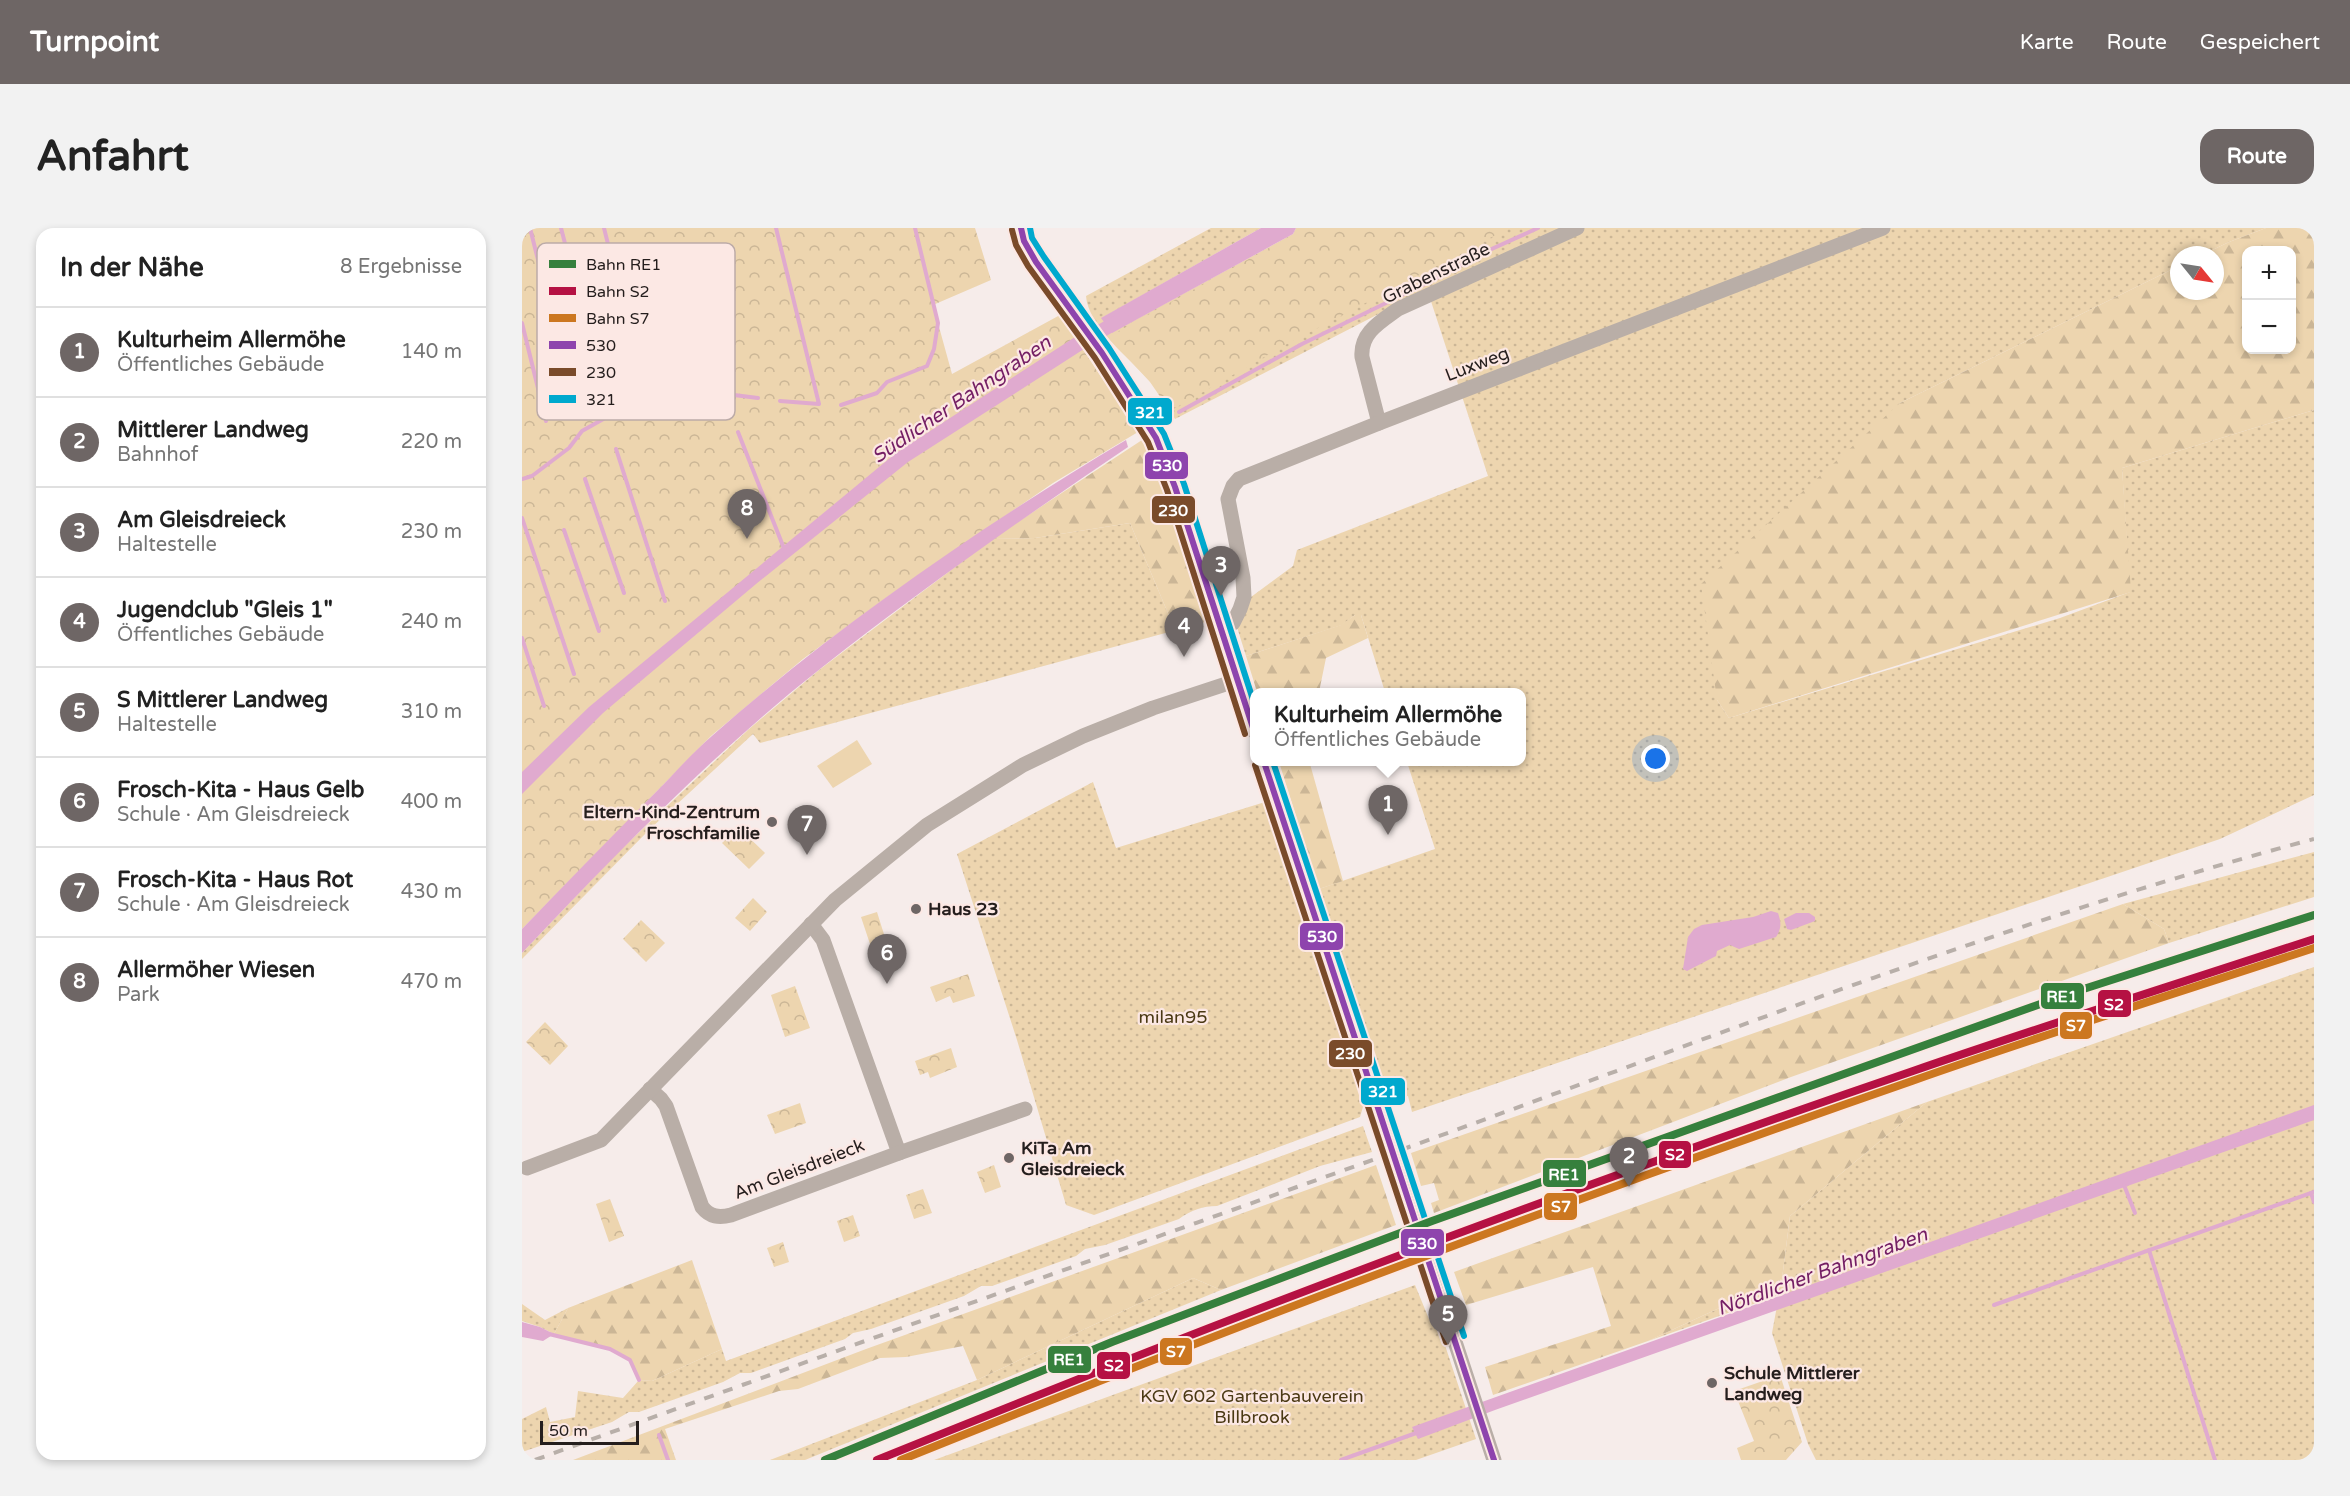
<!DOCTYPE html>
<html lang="de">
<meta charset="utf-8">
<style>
:root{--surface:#fff;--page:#f2f2f2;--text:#222;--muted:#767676;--line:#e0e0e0;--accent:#6e6665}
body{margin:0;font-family:"Varela Round",sans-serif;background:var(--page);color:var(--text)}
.controls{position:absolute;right:18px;top:18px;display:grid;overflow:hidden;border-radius:12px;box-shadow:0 3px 9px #0003}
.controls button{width:54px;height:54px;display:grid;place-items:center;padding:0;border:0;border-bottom:2px solid var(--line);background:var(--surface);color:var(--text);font:30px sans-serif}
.compass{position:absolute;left:1648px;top:18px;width:54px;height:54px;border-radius:50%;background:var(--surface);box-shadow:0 3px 9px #0003;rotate:120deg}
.scale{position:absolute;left:18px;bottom:15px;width:99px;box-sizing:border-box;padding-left:6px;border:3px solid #251e1d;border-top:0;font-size:16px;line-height:21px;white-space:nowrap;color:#251e1d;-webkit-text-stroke:4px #fce8e4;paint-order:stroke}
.you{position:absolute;left:1134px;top:531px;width:21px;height:21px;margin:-15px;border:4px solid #fff;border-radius:50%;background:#1a73e8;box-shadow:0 0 0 9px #1a73e833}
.badge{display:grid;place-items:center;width:39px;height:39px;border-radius:50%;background:var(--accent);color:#fff;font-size:20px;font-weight:700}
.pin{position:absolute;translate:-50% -50px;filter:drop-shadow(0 2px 3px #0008)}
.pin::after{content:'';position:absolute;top:32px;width:21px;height:18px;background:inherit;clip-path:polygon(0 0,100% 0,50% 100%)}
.popup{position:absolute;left:728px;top:460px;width:276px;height:78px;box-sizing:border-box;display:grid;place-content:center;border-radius:12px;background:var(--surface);filter:drop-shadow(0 2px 4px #0005);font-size:20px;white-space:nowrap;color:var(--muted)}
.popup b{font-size:22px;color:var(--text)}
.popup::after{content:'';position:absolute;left:50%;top:100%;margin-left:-12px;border:12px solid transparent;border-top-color:var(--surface)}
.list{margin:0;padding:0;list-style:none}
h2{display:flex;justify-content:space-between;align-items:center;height:78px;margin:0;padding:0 24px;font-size:26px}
h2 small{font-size:20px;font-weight:400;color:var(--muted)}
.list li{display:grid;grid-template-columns:39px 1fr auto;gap:18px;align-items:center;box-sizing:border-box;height:90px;padding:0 24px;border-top:2px solid var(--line)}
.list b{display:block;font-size:22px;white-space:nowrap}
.list p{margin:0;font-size:20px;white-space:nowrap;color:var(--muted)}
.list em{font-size:20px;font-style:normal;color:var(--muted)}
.map{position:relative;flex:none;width:1792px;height:1232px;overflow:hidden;border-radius:18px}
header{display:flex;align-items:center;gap:36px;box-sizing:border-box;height:84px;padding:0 30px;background:var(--accent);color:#fff}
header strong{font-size:28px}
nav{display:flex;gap:33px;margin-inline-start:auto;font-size:21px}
.intro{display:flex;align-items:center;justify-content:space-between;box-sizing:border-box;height:144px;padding:0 36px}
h1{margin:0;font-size:42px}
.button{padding:15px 27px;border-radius:18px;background:var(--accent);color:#fff;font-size:21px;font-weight:700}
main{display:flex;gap:36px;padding:0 36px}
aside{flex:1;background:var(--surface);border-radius:18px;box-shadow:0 3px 9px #0003}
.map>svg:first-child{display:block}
.grass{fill:url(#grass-dots)}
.forest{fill:url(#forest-firs);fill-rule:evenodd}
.park{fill:url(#park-crowns)}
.pitch{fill:#edd5af}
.water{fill:#e0aacf}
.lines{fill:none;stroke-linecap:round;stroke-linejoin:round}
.stream{stroke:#e0aacf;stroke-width:4}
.canal{stroke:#e0aacf;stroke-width:14}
.street{stroke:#b9aea7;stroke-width:15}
.rail{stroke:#b8afa9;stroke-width:4;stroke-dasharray:10 10;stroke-linecap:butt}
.bus-1-casing{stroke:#fce8e4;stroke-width:10}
.bus-2-casing{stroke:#fce8e4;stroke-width:10}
.bus-3-casing{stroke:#fce8e4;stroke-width:10}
.bus-1{stroke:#8e44ad;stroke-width:6}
.bus-2{stroke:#7a4b2a;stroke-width:6}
.bus-3{stroke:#00a9ce;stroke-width:6}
.rail-1-casing{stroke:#fce8e4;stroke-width:12}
.rail-2-casing{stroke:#fce8e4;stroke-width:12}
.rail-3-casing{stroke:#fce8e4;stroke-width:12}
.rail-1{stroke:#36803d;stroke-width:8}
.rail-2{stroke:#b51143;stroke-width:8}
.rail-3{stroke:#cc7720;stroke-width:8}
.poi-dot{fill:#6e6665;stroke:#fce8e4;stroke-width:2}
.labels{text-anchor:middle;stroke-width:4.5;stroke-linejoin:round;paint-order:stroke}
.street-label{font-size:18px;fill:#251e1d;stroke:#fce8e4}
.poi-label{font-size:18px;font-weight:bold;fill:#251e1d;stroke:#fce8e4;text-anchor:start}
.park-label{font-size:18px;fill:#4a3914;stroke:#fce8e4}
.water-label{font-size:20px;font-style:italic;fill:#741e64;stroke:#fce8e4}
.key{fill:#fce8e4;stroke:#bcaba8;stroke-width:1.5}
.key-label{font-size:16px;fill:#251e1d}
.line-badge{stroke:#fce8e4;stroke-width:2}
.badge-label{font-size:16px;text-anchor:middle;font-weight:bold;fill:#fff}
</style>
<header>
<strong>Turnpoint</strong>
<nav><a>Karte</a><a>Route</a><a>Gespeichert</a></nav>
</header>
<div class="intro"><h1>Anfahrt</h1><a class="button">Route</a></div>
<main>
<aside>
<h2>In der Nähe<small>8 Ergebnisse</small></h2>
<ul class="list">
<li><span class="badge">1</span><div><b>Kulturheim Allermöhe</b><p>Öffentliches Gebäude</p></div><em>140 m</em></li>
<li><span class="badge">2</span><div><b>Mittlerer Landweg</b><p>Bahnhof</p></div><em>220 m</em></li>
<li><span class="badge">3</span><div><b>Am Gleisdreieck</b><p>Haltestelle</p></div><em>230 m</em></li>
<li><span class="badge">4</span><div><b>Jugendclub &quot;Gleis 1&quot;</b><p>Öffentliches Gebäude</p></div><em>240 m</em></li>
<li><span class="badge">5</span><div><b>S Mittlerer Landweg</b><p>Haltestelle</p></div><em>310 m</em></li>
<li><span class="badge">6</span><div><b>Frosch-Kita - Haus Gelb</b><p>Schule · Am Gleisdreieck</p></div><em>400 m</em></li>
<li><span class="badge">7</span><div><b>Frosch-Kita - Haus Rot</b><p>Schule · Am Gleisdreieck</p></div><em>430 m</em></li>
<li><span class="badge">8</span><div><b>Allermöher Wiesen</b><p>Park</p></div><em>470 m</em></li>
</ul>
</aside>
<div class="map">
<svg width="1792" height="1232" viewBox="0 0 1792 1232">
<defs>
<pattern id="grass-dots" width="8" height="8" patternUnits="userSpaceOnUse" patternTransform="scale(1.5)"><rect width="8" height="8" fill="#edd5af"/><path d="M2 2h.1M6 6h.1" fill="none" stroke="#cbb696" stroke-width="1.8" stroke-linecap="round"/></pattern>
<pattern id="forest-firs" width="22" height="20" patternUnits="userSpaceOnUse" patternTransform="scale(1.5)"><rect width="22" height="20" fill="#edd5af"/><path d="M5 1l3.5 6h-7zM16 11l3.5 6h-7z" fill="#cbb696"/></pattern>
<pattern id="park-crowns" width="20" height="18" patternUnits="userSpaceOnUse" patternTransform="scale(1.5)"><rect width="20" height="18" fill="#edd5af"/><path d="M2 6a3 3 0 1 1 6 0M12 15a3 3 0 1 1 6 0" fill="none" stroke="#cbb696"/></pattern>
</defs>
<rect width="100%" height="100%" fill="#f6ecea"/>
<g class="grass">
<path d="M689,0H739L580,90L589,105L771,6L774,0H1744L1707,14L1680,27H1657V38L1378,175L1195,472L1207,490L1538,390L1608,364L1600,240L1792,182V567L1698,611L890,884L886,868L864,873L797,661L913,621L885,534H1000V464H863L839,387H833L820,397L724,428L710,383L771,338L775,322L966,248L905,61L653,191C645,178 637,164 627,152C607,130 566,98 564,68Z"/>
<polygon points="608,295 648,390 681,382 684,394 238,515 231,506 128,601 0,731 0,725 93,627 227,501 297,442 470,311 513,310"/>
<polygon points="571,554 594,620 743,574 843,872 838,889 572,987 544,977 495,812 435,626"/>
<polygon points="1792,624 1792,669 1647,715 1642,701 1601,676"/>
<polygon points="1792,739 1792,1232 1294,1232 1286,1216 1250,1105 1257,1067 1126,1113 1260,1051 1268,988 1405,874"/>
<path d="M841,898L850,924L798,938L695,978C681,978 669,982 657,991L583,1017L563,1021L554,1028L470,1058H459L442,1068L349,1101L331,1105L323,1111L229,1145H218L201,1154L117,1184H107L90,1194L0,1224V1191L24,1179L28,1194L53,1189L56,1163L101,1170L117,1152L130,1153L200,1121L204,1133Z"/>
<polygon points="671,1050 699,1062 283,1232 248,1232 455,1152"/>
<polygon points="893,1057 907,1091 915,1093 954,1211 894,1232 412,1232"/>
<polygon points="0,1076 23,1092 46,1080 32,1106 18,1099 0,1093"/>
</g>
<g class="forest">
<path d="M1744,0H1792V182L1600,240L1609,364L1207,490L1195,472L1179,356L1378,175L1657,38V63H1693V27H1680L1707,14ZM1724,22H1770V122H1724Z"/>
<polygon points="620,212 635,247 681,382 648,390 608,295 513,310 470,311"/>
<polygon points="833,387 839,387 846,410 804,430 797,464 735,464 724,428 819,397"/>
<polygon points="757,534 792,534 788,536 821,653 797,661"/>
<polygon points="1601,676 1642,701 1647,715 1269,849 912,985 909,975 917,972 912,955 899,958 889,925"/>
<polygon points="1405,874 1268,988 1260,1051 1126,1113 971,1167 963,1139 1089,1098 1071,1039 944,1077 932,1044"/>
<polygon points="854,937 874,997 699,1062 671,1050 455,1152 441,1118 384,1129 358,1130 276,1161 257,1163 143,1201 154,1232 51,1232 344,1121"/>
<polygon points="170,1032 200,1121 130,1153 117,1152 108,1132 88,1121 32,1106 46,1080"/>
</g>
<g class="park">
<polygon points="0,0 453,0 469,52 411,77 430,146 538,87 616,204 531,255 368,367 281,431 189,508 0,701"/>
<polygon points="783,0 987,0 765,116 648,183 628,154 586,109"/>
<polygon points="216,599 243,625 227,641 200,615"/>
<polygon points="231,670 245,684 228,703 213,690"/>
<polygon points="355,684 366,719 351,725 339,689"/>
<polygon points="119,692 143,715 124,734 101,711"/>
<polygon points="446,746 453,768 431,775 428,768 414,774 408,759"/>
<polygon points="273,758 288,800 263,809 249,767"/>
<polygon points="23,794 46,818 28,837 4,814"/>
<polygon points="429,820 435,839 408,850 406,844 398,847 393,833"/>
<polygon points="278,875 284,895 253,906 245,887"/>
<polygon points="472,937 479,959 463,965 455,944"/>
<polygon points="401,961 410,985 392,991 384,967"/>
<polygon points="88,971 102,1008 87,1014 74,976"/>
<polygon points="331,987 338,1008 322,1014 315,993"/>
<polygon points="261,1014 267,1034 252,1039 245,1020"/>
<polygon points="1258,1147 1280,1214 1264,1232 1219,1232 1215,1220 1232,1213 1212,1163"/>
</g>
<polygon class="pitch" points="335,512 350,536 311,560 295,538"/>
<g class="water">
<polygon points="739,0 774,0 771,6 590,105 579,90"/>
<polygon points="553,109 562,121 386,234 234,356 81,485 0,566 0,544 67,479 374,225"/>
<path d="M604,212L606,219C501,290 397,363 298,441C191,525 93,627 0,725V701C44,655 88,610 133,565C152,546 170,525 191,507C316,397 461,297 604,212Z"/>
<path d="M1249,683L1256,685C1259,694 1260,700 1254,709L1217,721L1208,717L1195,723L1194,728L1165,743L1161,741L1166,709L1172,701L1180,697L1231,689Z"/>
<polygon points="1274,685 1287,685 1293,689 1293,693 1269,702 1265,701 1262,691"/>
<polygon points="1792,877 1792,892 973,1182 896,1211 890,1199"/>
<polygon points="0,1094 18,1099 32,1106 21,1113 0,1109"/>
</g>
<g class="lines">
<g class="stream">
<polyline points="8,0 52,175"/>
<polyline points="39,0 74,134"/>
<polyline points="82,0 117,140"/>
<polyline points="254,0 297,176 258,173"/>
<polyline points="0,95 24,193"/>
<polyline points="319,177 355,165 365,154 405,138 412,121 416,95 393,0"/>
<polyline points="657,184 780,116 909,53 963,24 1016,0"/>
<polyline points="216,204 263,323"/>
<polyline points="94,221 143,373"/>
<polyline points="0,251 10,248 47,220 60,203 140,158 236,170"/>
<polyline points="63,251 102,365"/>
<polyline points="0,290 52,446"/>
<polyline points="42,302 77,403"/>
<polyline points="0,410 22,478"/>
<polyline points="1602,957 1613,985"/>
<polyline points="1789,965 1792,974"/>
<polyline points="1627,1022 1693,1232"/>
<polyline points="1472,1077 1792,964"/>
<polyline points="27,1106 88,1121 108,1132 117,1152"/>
<polyline points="137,1207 146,1232"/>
<polyline points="819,1232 897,1204"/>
</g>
<polyline class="canal" points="558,115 600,91"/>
<g class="street">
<polyline points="499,0 502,13 514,34 580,125 634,210 653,259 732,503"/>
<path d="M857,195L840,129C838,105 858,94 876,81L1055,0"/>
<polyline points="698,399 711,395 718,381 722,369 721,350 706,271 711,258 717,251 857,195 1361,0"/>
<polyline points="742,534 972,1232"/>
<polyline points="289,696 301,712 377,925 503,881"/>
<path d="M128,861L139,871L144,878L180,979C188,989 197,990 209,987L377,925"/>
<polyline points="5,940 79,912 313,672 405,597 501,537 561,508 631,480 716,452"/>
</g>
<path class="rail" d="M13,1232C304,1126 596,1023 887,919C1186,811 1484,693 1792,611"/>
<defs>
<g id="bus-1">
<polyline points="499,0 502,13 514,34 580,125 634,210 653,259 732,503"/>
<polyline points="742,534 972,1232"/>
</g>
<g id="bus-2">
<polyline points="490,2 494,17 506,38 573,130 626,214 645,262 723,506"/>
<polyline points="733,537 924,1114"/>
</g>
<g id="bus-3">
<polyline points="508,0 510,10 522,29 587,120 642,206 662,256 732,475"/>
<polyline points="751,534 942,1108"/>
</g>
</defs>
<use href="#bus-1" class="bus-1-casing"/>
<use href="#bus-2" class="bus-2-casing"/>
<use href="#bus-3" class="bus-3-casing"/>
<use href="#bus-1" class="bus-1"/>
<use href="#bus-2" class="bus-2"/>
<use href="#bus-3" class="bus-3"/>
<defs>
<polyline id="rail-1" points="303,1232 590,1114 910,993 1549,765 1792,687"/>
<path id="rail-2" d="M355,1232C697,1093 1042,962 1391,843C1524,797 1658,755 1792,711"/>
<path id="rail-3" d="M379,1232C713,1097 1050,971 1390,853C1523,806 1658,764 1792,720"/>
</defs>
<use href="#rail-1" class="rail-1-casing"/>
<use href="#rail-2" class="rail-2-casing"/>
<use href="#rail-3" class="rail-3-casing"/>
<use href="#rail-1" class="rail-1"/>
<use href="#rail-2" class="rail-2"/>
<use href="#rail-3" class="rail-3"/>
</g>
<g class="poi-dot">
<circle cx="250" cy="594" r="6"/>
<circle cx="394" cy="681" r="6"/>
<circle cx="487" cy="930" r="6"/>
<circle cx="1190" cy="1155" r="6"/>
</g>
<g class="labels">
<g class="street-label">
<text transform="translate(914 45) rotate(-26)" y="6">Grabenstraße</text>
<text transform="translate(955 136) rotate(-21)" y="6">Luxweg</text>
<text transform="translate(277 941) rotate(-21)" y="6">Am Gleisdreieck</text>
</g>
<g class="poi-label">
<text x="238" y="590" text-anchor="end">Eltern-Kind-Zentrum<tspan x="238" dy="21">Froschfamilie</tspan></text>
<text x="406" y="687">Haus 23</text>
<text x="499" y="926">KiTa Am<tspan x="499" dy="21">Gleisdreieck</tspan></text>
<text x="1202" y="1151">Schule Mittlerer<tspan x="1202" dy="21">Landweg</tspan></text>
</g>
<g class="park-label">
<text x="651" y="795">milan95</text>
<text x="730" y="1174">KGV 602 Gartenbauverein<tspan x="730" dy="21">Billbrook</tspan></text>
</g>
<g class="water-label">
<text transform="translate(439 171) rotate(-34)" y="7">Südlicher Bahngraben</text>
<text transform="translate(1300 1043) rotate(-20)" y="7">Nördlicher Bahngraben</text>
</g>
</g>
<rect x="15" y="15" width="198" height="177" rx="9" class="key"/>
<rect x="27" y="32" width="27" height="8" fill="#36803d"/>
<rect x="27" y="59" width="27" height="8" fill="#b51143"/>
<rect x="27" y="86" width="27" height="8" fill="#cc7720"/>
<rect x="27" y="113" width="27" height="8" fill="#8e44ad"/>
<rect x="27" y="140" width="27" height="8" fill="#7a4b2a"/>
<rect x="27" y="167" width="27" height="8" fill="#00a9ce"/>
<g class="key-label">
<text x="64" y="42">Bahn RE1</text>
<text x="64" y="69">Bahn S2</text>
<text x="64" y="96">Bahn S7</text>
<text x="64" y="123">530</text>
<text x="64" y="150">230</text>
<text x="64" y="177">321</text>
</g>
<g class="line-badge">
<rect x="605" y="169" width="46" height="29" rx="6" fill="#00a9ce"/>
<rect x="622" y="223" width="45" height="29" rx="6" fill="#8e44ad"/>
<rect x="629" y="267" width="45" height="29" rx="6" fill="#7a4b2a"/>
<rect x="777" y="694" width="45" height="29" rx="6" fill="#8e44ad"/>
<rect x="1518" y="754" width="45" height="28" rx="6" fill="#36803d"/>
<rect x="1575" y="761" width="35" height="29" rx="6" fill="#b51143"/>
<rect x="1537" y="783" width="34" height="29" rx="6" fill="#cc7720"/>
<rect x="806" y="811" width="45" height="29" rx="6" fill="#7a4b2a"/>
<rect x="838" y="849" width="46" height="29" rx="6" fill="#00a9ce"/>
<rect x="1136" y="912" width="34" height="29" rx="6" fill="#b51143"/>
<rect x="1020" y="931" width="45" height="29" rx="6" fill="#36803d"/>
<rect x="1021" y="964" width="35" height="29" rx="6" fill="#cc7720"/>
<rect x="878" y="1000" width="45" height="29" rx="6" fill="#8e44ad"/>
<rect x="637" y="1109" width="34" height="29" rx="6" fill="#cc7720"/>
<rect x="525" y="1117" width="45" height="29" rx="6" fill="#36803d"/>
<rect x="574" y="1123" width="35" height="29" rx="6" fill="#b51143"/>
</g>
<g class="badge-label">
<text x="628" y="190">321</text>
<text x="645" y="243">530</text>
<text x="651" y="288">230</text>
<text x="800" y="714">530</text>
<text x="1540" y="774">RE1</text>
<text x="1592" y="782">S2</text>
<text x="1554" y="803">S7</text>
<text x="828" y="831">230</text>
<text x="861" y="869">321</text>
<text x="1153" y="932">S2</text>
<text x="1042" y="952">RE1</text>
<text x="1039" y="984">S7</text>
<text x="900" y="1021">530</text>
<text x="654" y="1129">S7</text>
<text x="547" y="1137">RE1</text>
<text x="592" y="1143">S2</text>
</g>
</svg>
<div class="controls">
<button>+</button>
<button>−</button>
</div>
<svg class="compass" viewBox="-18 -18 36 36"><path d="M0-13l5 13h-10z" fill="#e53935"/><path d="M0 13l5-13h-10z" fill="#767676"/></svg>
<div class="scale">50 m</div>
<div class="you"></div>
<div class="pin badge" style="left:866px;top:607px">1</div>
<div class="popup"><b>Kulturheim Allermöhe</b>Öffentliches Gebäude</div>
<div class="pin badge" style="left:1107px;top:959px">2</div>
<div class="pin badge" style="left:699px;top:368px">3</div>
<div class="pin badge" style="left:662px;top:429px">4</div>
<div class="pin badge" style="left:926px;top:1117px">5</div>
<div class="pin badge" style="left:365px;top:756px">6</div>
<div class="pin badge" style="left:285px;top:627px">7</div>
<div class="pin badge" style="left:225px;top:311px">8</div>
</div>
</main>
